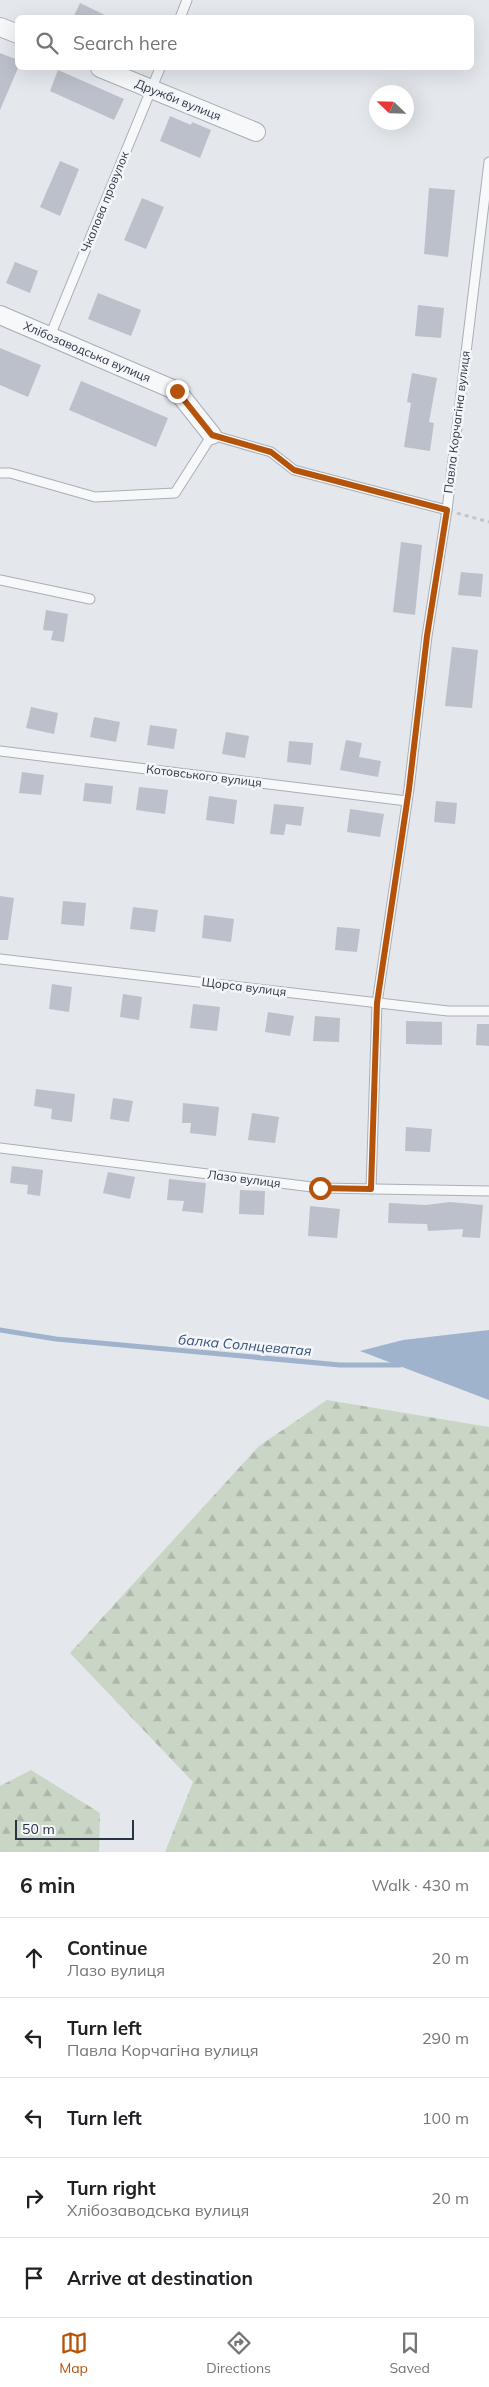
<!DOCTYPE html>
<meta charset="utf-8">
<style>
:root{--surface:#fff;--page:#f6f6f6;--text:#202124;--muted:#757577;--line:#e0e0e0;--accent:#b45309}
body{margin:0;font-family:Mulish,sans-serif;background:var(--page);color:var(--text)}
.compass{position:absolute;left:369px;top:85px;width:45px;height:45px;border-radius:50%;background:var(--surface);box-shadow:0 5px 20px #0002;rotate:293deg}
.scale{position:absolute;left:15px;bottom:12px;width:119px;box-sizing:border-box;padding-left:5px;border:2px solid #2b3445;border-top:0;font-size:14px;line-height:18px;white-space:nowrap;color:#2b3445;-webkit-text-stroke:4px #f4f6f9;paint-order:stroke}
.stop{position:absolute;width:15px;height:15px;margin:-11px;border:4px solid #b45309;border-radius:50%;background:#fff}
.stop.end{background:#b45309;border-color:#fff;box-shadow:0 1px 5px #0008}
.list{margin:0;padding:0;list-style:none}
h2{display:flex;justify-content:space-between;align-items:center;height:65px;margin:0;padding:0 20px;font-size:21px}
h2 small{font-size:16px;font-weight:400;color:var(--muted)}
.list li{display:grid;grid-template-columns:32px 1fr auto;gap:15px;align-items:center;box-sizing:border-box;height:80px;padding:0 20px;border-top:1px solid var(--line)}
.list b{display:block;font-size:19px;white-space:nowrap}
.list p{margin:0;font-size:16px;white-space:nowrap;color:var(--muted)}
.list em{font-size:16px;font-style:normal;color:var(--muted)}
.icon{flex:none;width:28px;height:28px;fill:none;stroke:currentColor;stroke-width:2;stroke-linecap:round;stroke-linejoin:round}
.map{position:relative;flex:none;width:489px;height:1852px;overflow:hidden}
.search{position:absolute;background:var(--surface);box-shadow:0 5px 20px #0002;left:15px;right:15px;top:15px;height:55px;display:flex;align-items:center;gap:12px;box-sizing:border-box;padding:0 18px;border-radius:8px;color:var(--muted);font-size:19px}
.sheet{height:465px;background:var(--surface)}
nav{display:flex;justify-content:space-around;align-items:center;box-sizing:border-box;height:70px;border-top:1px solid var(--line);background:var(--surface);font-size:14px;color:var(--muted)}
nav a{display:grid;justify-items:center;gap:2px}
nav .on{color:var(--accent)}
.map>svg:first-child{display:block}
.forest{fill:url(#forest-firs)}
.water{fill:#9fb4cc}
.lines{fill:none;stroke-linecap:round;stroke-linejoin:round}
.stream{stroke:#9fb4cc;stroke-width:5}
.building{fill:#bbc0ca}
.lane-casing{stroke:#a9aeb7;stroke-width:11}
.street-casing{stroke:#a9aeb7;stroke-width:20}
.path{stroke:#c2c5cb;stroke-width:3;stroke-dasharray:4 4;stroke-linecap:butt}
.lane{stroke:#f7f8fa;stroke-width:9}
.street{stroke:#f7f8fa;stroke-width:18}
.route{stroke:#b45309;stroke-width:6}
.labels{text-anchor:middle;stroke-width:5;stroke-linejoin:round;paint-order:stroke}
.street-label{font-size:12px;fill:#2b3445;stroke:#f4f6f9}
.water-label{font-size:14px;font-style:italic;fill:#34527a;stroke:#f4f6f9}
</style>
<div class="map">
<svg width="489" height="1852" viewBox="0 0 489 1852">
<defs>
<pattern id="forest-firs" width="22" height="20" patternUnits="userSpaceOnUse" patternTransform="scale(1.25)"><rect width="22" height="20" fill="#c9d6c5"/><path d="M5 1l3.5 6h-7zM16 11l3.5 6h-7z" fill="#adb8ab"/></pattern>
</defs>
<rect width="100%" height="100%" fill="#e4e7ec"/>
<g class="forest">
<polygon points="327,1400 489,1427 489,1852 165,1852 193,1782 70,1653 259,1446"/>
<polygon points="31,1770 100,1813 99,1852 0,1852 0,1786"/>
</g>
<polygon class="water" points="489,1330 489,1400 360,1351 403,1340"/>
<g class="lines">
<polyline class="stream" points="0,1330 56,1339 340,1365 400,1365"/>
</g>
<g class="building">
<polygon points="80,3 111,18 73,18"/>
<polygon points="0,53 18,60 18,68 0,110"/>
<polygon points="58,70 124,99 114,120 50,91"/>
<polygon points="170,116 191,125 192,122 211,130 200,158 160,141"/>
<polygon points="60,161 79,169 60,216 40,207"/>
<polygon points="429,188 455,190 448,257 424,254"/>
<polygon points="142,198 164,207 146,249 124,240"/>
<polygon points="15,262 38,271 30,293 6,283"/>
<polygon points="98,293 141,310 131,336 88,319"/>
<polygon points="418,305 444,308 441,338 415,336"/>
<polygon points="0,348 41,365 28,397 0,385"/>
<polygon points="412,373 437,378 429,422 434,423 430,451 404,447 411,403 407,402"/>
<polygon points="81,381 168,418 156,447 69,410"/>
<polygon points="401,542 422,545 415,615 393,612"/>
<polygon points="461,572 483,574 481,597 458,595"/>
<polygon points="46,610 68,614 64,642 51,640 53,631 43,630"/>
<polygon points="452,647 478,650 472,708 445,706"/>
<polygon points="31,707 58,713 54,734 26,728"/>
<polygon points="94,717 120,722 116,742 90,737"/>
<polygon points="150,725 177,729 174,749 147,745"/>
<polygon points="226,732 249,736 245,758 222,754"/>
<polygon points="346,740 362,743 359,757 381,761 378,777 340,770"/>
<polygon points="289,741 313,743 311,765 287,762"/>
<polygon points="22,772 44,775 41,795 19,793"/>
<polygon points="85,783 113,786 111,804 83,801"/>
<polygon points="139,787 168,790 165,814 136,810"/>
<polygon points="209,796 237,800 234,824 206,820"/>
<polygon points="436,801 457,803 455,824 434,822"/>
<polygon points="274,804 304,807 301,826 286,824 284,835 270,834"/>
<polygon points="350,809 384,814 380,837 347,832"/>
<polygon points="0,896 14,898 8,940 0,940"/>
<polygon points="63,901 86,903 84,926 61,924"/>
<polygon points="133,907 158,910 155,932 130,929"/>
<polygon points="204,915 234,919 231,942 202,938"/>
<polygon points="337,927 360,929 357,952 335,950"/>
<polygon points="52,984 72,987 69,1012 49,1009"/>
<polygon points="123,994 142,997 139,1020 120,1017"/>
<polygon points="193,1004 220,1007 217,1031 190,1028"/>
<polygon points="268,1012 294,1016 290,1036 265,1032"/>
<polygon points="315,1016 340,1018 339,1042 313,1041"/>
<polygon points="406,1021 442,1022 442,1045 406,1044"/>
<polygon points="477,1024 489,1024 489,1046 476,1045"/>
<polygon points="36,1089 75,1094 72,1122 51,1119 52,1109 34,1106"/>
<polygon points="113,1098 133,1101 129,1122 110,1119"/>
<polygon points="183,1103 219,1107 216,1136 190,1133 191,1123 182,1123"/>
<polygon points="252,1113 279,1117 275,1143 248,1140"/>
<polygon points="406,1127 432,1129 430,1152 405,1151"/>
<polygon points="12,1166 43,1170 40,1196 27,1194 28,1185 10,1183"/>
<polygon points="108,1172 135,1177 130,1199 103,1193"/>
<polygon points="169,1179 206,1183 203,1213 182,1211 184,1201 167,1200"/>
<polygon points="240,1190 265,1191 264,1215 239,1214"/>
<polygon points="450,1202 483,1205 480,1238 462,1237 463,1229 428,1231 427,1224 388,1223 389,1203 426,1205"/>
<polygon points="310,1206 340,1209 337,1238 308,1236"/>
</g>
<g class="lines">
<defs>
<g id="lane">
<polyline points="180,18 187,0"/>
<polyline points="50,336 160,68"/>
<polyline points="0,473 10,473 95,497 175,493 212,435 271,452 294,470 447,510"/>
<polyline points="0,580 90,599"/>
<polyline points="0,751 407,801"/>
<polyline points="0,959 448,1011 489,1011"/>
<polyline points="0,1148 320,1188 489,1191"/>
<polyline points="371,1189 377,1003 409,789 427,636 447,510 489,162"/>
</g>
<g id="street">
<polyline points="0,27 18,34"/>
<polyline points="100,68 256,132"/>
<polyline points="0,315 177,391 212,435"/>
</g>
</defs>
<use href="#lane" class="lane-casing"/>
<use href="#street" class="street-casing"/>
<polyline class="path" points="457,513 489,522"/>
<use href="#lane" class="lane"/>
<use href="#street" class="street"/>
</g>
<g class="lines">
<polyline class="route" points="177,391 212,435 271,452 294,470 447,510 427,636 409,789 377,1003 371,1189 320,1188"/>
</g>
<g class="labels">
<g class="street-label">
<text transform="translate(178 100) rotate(22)" y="4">Дружби вулиця</text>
<text transform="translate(105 202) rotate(-68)" y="4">Чкалова провулок</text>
<text transform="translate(87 352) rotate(23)" y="4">Хлібозаводська вулиця</text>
<text transform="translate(457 422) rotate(-83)" y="4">Павла Корчагіна вулиця</text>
<text transform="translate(204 776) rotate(7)" y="4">Котовського вулиця</text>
<text transform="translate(244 987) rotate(7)" y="4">Щорса вулиця</text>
<text transform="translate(244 1179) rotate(7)" y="4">Лазо вулиця</text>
</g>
<g class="water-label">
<text transform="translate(245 1345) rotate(5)" y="5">балка Солнцеватая</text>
</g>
</g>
</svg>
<svg class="compass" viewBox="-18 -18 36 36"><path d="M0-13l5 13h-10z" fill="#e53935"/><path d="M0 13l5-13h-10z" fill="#757577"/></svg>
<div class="scale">50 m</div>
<div class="stop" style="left:320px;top:1188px"></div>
<div class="stop end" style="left:177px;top:391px"></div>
<div class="search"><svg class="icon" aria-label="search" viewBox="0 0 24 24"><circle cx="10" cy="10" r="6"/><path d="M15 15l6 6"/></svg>Search here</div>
</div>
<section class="sheet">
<h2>6 min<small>Walk · 430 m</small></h2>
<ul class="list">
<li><svg class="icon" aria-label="ahead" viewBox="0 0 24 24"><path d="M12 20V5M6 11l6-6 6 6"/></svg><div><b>Continue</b><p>Лазо вулиця</p></div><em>20 m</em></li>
<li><svg class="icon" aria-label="left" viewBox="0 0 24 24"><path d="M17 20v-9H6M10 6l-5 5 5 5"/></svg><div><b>Turn left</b><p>Павла Корчагіна вулиця</p></div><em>290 m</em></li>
<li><svg class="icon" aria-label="left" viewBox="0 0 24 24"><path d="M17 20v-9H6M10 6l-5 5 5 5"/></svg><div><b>Turn left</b></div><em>100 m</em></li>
<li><svg class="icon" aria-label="right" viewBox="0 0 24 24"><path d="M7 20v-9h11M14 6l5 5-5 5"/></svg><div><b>Turn right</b><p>Хлібозаводська вулиця</p></div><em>20 m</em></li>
<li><svg class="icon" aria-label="arrive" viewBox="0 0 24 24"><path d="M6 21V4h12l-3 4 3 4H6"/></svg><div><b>Arrive at destination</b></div></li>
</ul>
</section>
<nav>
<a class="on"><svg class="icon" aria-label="map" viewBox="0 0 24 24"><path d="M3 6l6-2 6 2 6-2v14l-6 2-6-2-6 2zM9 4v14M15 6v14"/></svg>Map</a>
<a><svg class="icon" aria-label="directions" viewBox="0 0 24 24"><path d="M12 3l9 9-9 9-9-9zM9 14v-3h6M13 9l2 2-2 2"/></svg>Directions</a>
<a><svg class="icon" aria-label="saved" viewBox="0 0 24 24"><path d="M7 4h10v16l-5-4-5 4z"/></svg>Saved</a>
</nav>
